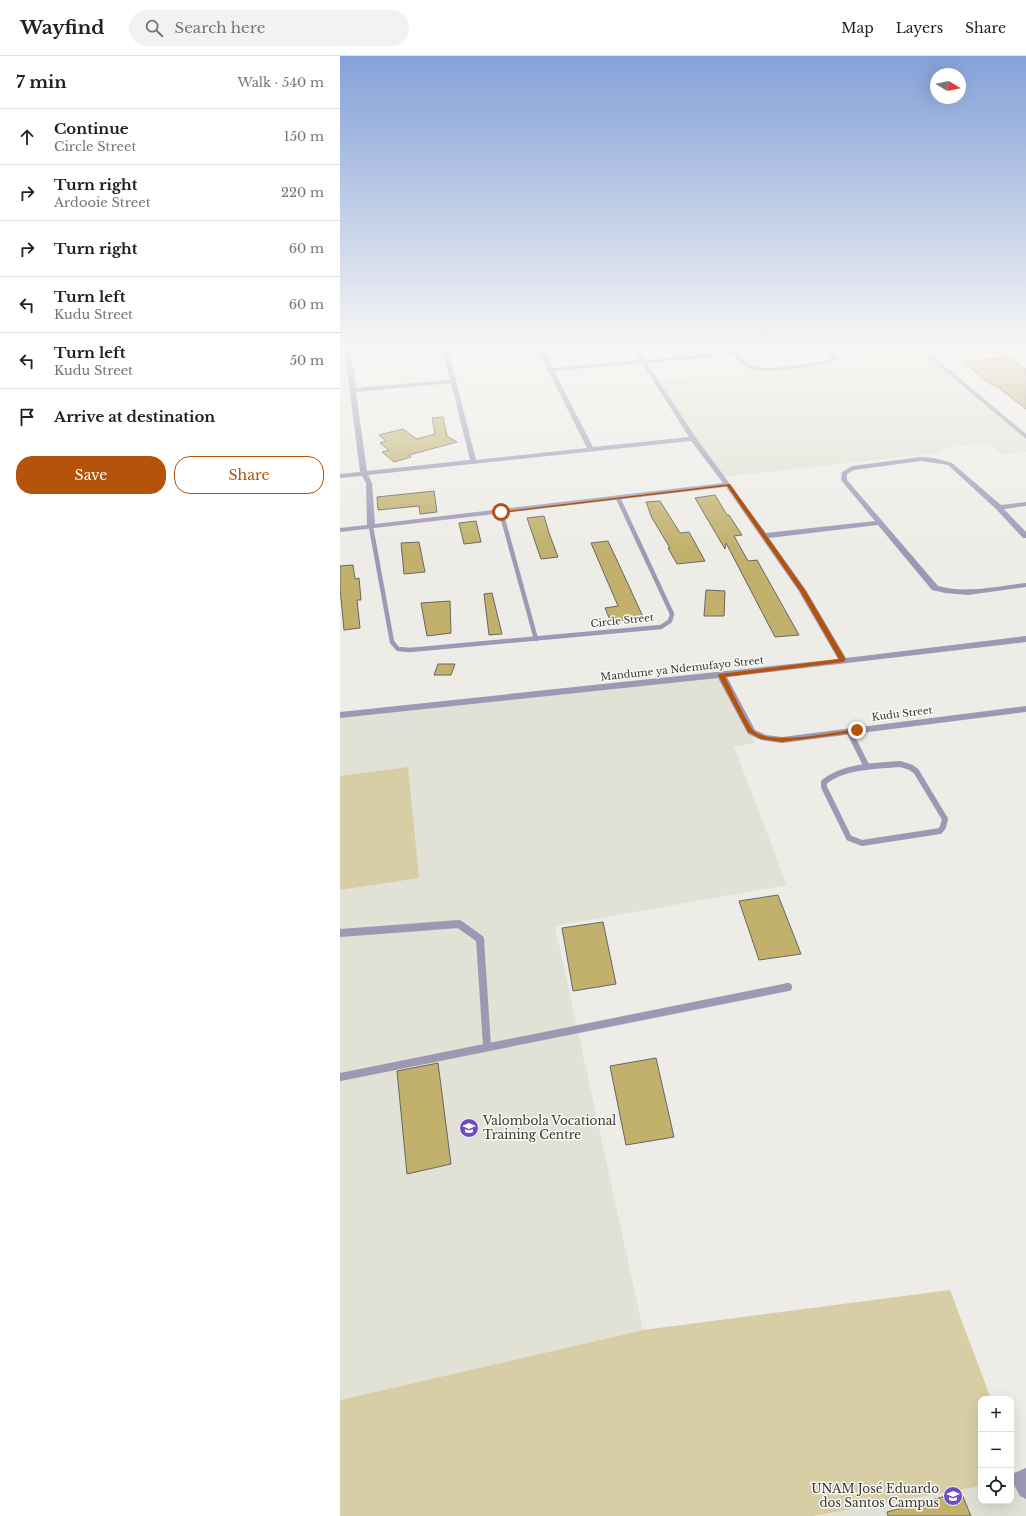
<!DOCTYPE html>
<meta charset="utf-8">
<style>
:root{--surface:#fff;--page:#f2f2f2;--text:#202124;--muted:#757577;--line:#e0e0e0;--accent:#b45309}
body{margin:0;font-family:"Libre Baskerville",serif;background:var(--page);color:var(--text)}
.controls{position:absolute;right:12px;bottom:12px;display:grid;overflow:hidden;border-radius:8px;box-shadow:0 4px 16px #0002}
.controls button{width:36px;height:36px;display:grid;place-items:center;padding:0;border:0;border-bottom:1px solid var(--line);background:var(--surface);color:var(--text);font:20px sans-serif}
.compass{position:absolute;left:590px;top:12px;width:36px;height:36px;border-radius:50%;background:var(--surface);box-shadow:0 4px 16px #0002;rotate:100deg}
.stop{position:absolute;width:12px;height:12px;margin:-9px;border:3px solid #b45309;border-radius:50%;background:#fff}
.stop.end{background:#b45309;border-color:#fff;box-shadow:0 1px 4px #0008}
.list{margin:0;padding:0;list-style:none}
h2{display:flex;justify-content:space-between;align-items:center;height:52px;margin:0;padding:0 16px;font-size:17px}
h2 small{font-size:13px;font-weight:400;color:var(--muted)}
.list li{display:grid;grid-template-columns:26px 1fr auto;gap:12px;align-items:center;box-sizing:border-box;height:56px;padding:0 16px;border-top:1px solid var(--line)}
.list b{display:block;font-size:15px;white-space:nowrap}
.list p{margin:0;font-size:13px;white-space:nowrap;color:var(--muted)}
.list em{font-size:13px;font-style:normal;color:var(--muted)}
.actions{display:flex;gap:8px;padding:12px 16px}
.actions a{flex:1;padding:9px 0;border:1px solid var(--accent);border-radius:16px;text-align:center;font-size:14px;color:var(--accent)}
.actions .main{background:var(--accent);color:#fff}
.icon{flex:none;width:22px;height:22px;fill:none;stroke:currentColor;stroke-width:2;stroke-linecap:round;stroke-linejoin:round}
.map{position:relative;flex:none;width:686px;height:1460px;overflow:hidden}
header{display:flex;align-items:center;gap:24px;box-sizing:border-box;height:56px;padding:0 20px;background:var(--surface);border-bottom:1px solid var(--line)}
header strong{font-size:19px}
nav{display:flex;gap:22px;margin-inline-start:auto;font-size:14px}
.search{width:280px;height:36px;background:var(--page);display:flex;align-items:center;gap:10px;box-sizing:border-box;padding:0 14px;border-radius:22px;color:var(--muted);font-size:15px}
main{display:flex}
aside{flex:1;background:var(--surface)}
.map>svg:first-child{display:block}
.built{fill:#e2e1d5}
.green{fill:#d8cea5}
.building{fill:#c1b16d;stroke:#676661}
.lines{fill:none;stroke-linecap:round;stroke-linejoin:round}
.lane-far2{stroke:#9d99b5;stroke-width:4.5}
.lane-far1{stroke:#9d99b5;stroke-width:6}
.lane{stroke:#9d99b5;stroke-width:8}
.street{fill:#9d99b5;fill-rule:evenodd}
.route{fill:#b45309}
.labels{text-anchor:middle;stroke-width:3;stroke-linejoin:round;paint-order:stroke}
.street-label{font-size:10px;fill:#363634;stroke:#faf9f4}
.near-poi-label{font-size:12px;fill:#363634;stroke:#faf9f4;text-anchor:start}
</style>
<header>
<strong>Wayfind</strong>
<div class="search"><svg class="icon" aria-label="search" viewBox="0 0 24 24"><circle cx="10" cy="10" r="6"/><path d="M15 15l6 6"/></svg>Search here</div>
<nav><a>Map</a><a>Layers</a><a>Share</a></nav>
</header>
<main>
<aside>
<h2>7 min<small>Walk · 540 m</small></h2>
<ul class="list">
<li><svg class="icon" aria-label="ahead" viewBox="0 0 24 24"><path d="M12 20V5M6 11l6-6 6 6"/></svg><div><b>Continue</b><p>Circle Street</p></div><em>150 m</em></li>
<li><svg class="icon" aria-label="right" viewBox="0 0 24 24"><path d="M7 20v-9h11M14 6l5 5-5 5"/></svg><div><b>Turn right</b><p>Ardooie Street</p></div><em>220 m</em></li>
<li><svg class="icon" aria-label="right" viewBox="0 0 24 24"><path d="M7 20v-9h11M14 6l5 5-5 5"/></svg><div><b>Turn right</b></div><em>60 m</em></li>
<li><svg class="icon" aria-label="left" viewBox="0 0 24 24"><path d="M17 20v-9H6M10 6l-5 5 5 5"/></svg><div><b>Turn left</b><p>Kudu Street</p></div><em>60 m</em></li>
<li><svg class="icon" aria-label="left" viewBox="0 0 24 24"><path d="M17 20v-9H6M10 6l-5 5 5 5"/></svg><div><b>Turn left</b><p>Kudu Street</p></div><em>50 m</em></li>
<li><svg class="icon" aria-label="arrive" viewBox="0 0 24 24"><path d="M6 21V4h12l-3 4 3 4H6"/></svg><div><b>Arrive at destination</b></div></li>
</ul>
<div class="actions"><a class="main">Save</a><a>Share</a></div>
</aside>
<div class="map">
<svg width="686" height="1460" viewBox="0 0 686 1460">
<rect width="100%" height="100%" fill="#edece7"/>
<g class="built">
<polygon points="590,300 686,381 686,396 661,398 649,387 604,392 599,397 382,421 316,326"/>
<polygon points="381,619 411,676 415,687 394,691 447,829 215,870 303,1274 0,1344 0,659"/>
<polygon points="680,1423 686,1434 686,1460 473,1460 641,1430 641,1445 671,1445 671,1424"/>
</g>
<g class="green">
<polygon points="68,711 79,822 0,834 0,720"/>
<polygon points="610,1234 651,1343 641,1343 641,1430 473,1460 0,1460 0,1344 303,1274"/>
</g>
<g class="building">
<polygon points="670,301 686,313 686,353 655,329 652,329 623,306"/>
<polygon points="103,361 107,380 117,386 69,399 71,401 54,406 42,396 49,394 40,387 46,385 39,379 63,373 77,383 95,378 92,362"/>
<polygon points="94,435 97,456 80,458 79,450 38,454 37,441"/>
<polygon points="375,439 387,459 389,459 402,479 394,480 408,505 417,504 459,579 435,581 386,487 385,493 355,442"/>
<polygon points="320,445 340,477 349,476 365,505 337,508 328,492 330,492 312,462 306,446"/>
<polygon points="204,460 209,477 218,501 201,503 187,462"/>
<polygon points="136,465 141,486 124,488 119,467"/>
<polygon points="268,485 288,528 303,561 271,566 265,552 278,550 251,487"/>
<polygon points="79,486 85,516 64,518 61,487"/>
<polygon points="13,509 15,523 19,522 21,544 17,544 20,572 4,574 0,532 0,510"/>
<polygon points="366,534 385,535 384,560 364,560"/>
<polygon points="152,537 162,578 149,579 144,538"/>
<polygon points="110,545 111,577 87,580 81,547"/>
<polygon points="98,608 115,608 111,619 94,619"/>
<polygon points="438,839 461,898 419,904 399,845"/>
<polygon points="263,866 276,928 233,935 222,872"/>
<polygon points="316,1002 334,1081 286,1089 270,1010"/>
<polygon points="98,1007 111,1108 67,1118 57,1015"/>
<polygon points="621,1436 631,1460 548,1460 547,1456"/>
</g>
<g class="lines">
<g class="lane-far2">
<polyline points="161,456 196,583"/>
<polyline points="31,471 52,586 58,593 70,594 321,571 330,565 332,558 278,442"/>
</g>
<g class="lane-far1">
<polyline points="509,675 527,711"/>
<path d="M560,708L570,711L576,715L605,763L603,771L600,775L522,787L509,782L484,731V726C504,710 535,710 560,708Z"/>
</g>
<g class="lane">
<polyline points="0,877 119,868 140,883 147,990"/>
<polyline points="0,1021 448,931"/>
</g>
<g class="street">
<path d="M4,289H10L16,332L110,324L101,289H142L139,291L108,293L136,404L247,392L195,289H201L213,312L300,304L290,289H296L305,304L390,296L385,289H391C397,297 403,306 413,310C429,316 472,306 490,304L492,302L480,289H486L498,302L494,306C475,310 427,319 410,313C403,310 398,304 393,299L307,307L356,382L426,477L535,465L501,424L502,416L512,410L581,401L594,402L612,407L661,449L686,446V450L664,453L686,476V482H683L656,453L608,409L581,405L514,414L507,418V424L598,530C627,538 657,530 686,527V531L628,539L605,537L592,534L538,469L429,482L466,534L506,602L686,580V586L387,621L415,674L426,679L442,681L686,650V656L442,687L421,684L408,678L378,622L0,662V656L498,603L458,534L386,431L0,476V472L27,469L26,427L22,420L0,422V418L20,416ZM302,307L349,381L253,391L214,315ZM111,327L130,404L27,415L16,336ZM351,385L383,427L35,468L32,427L28,419Z"/>
<polygon points="574,289 580,289 686,378 686,383"/>
<polygon points="673,289 680,289 686,293 686,298"/>
<polygon points="686,1412 686,1443 680,1440 671,1423 674,1417"/>
</g>
</g>
<linearGradient id="sky" x2="0" y2="1"><stop stop-color="#84a1d8"/><stop offset="0.59" stop-color="#f7f6f4"/><stop offset="1" stop-color="#f7f6f4" stop-opacity="0"/></linearGradient>
<rect width="686" height="493" fill="url(#sky)"/>
<path class="route" d="M390,428L465,534L506,604L503,606L385,621C390,630 408,670 414,675C432,690 494,676 517,673H519V676L442,686L421,683L408,676L378,619L379,618L499,603L460,535L387,430L161,457L158,456Z"/>
<defs>
<symbol id="school-disc" viewBox="-11 -11 22 22"><circle r="9.5" fill="#6e4cc5" stroke="#faf9f4"/><path d="M0-5L7-2L0 1L-7-2ZM-4 1L0 2.5L4 1V4Q0 6-4 4Z" fill="#fff"/></symbol>
<symbol id="university-disc" viewBox="-11 -11 22 22"><circle r="9.5" fill="#6e4cc5" stroke="#faf9f4"/><path d="M0-5L7-2L0 1L-7-2ZM-4 1L0 2.5L4 1V4Q0 6-4 4Z" fill="#fff"/></symbol>
</defs>
<g fill-rule="evenodd">
<use href="#school-disc" x="118" y="1061" width="22" height="22"/>
<use href="#university-disc" x="602" y="1429" width="22" height="22"/>
</g>
<g class="labels">
<g class="street-label">
<text transform="translate(282 564) rotate(-6)" y="4">Circle Street</text>
<text transform="translate(342 612) rotate(-6)" y="4">Mandume ya Ndemufayo Street</text>
<text transform="translate(562 657) rotate(-7)" y="4">Kudu Street</text>
</g>
<g class="near-poi-label">
<text x="143" y="1069">Valombola Vocational<tspan x="143" dy="14">Training Centre</tspan></text>
<text x="599" y="1437" text-anchor="end">UNAM José Eduardo<tspan x="599" dy="14">dos Santos Campus</tspan></text>
</g>
</g>
</svg>
<div class="controls">
<button>+</button>
<button>−</button>
<button><svg class="icon" aria-label="locate" viewBox="0 0 24 24"><circle cx="12" cy="12" r="6"/><path d="M12 2v4M12 18v4M2 12h4M18 12h4"/></svg></button>
</div>
<svg class="compass" viewBox="-18 -18 36 36"><path d="M0-13l5 13h-10z" fill="#e53935"/><path d="M0 13l5-13h-10z" fill="#757577"/></svg>
<div class="stop" style="left:161px;top:456px"></div>
<div class="stop end" style="left:517px;top:674px"></div>
</div>
</main>
